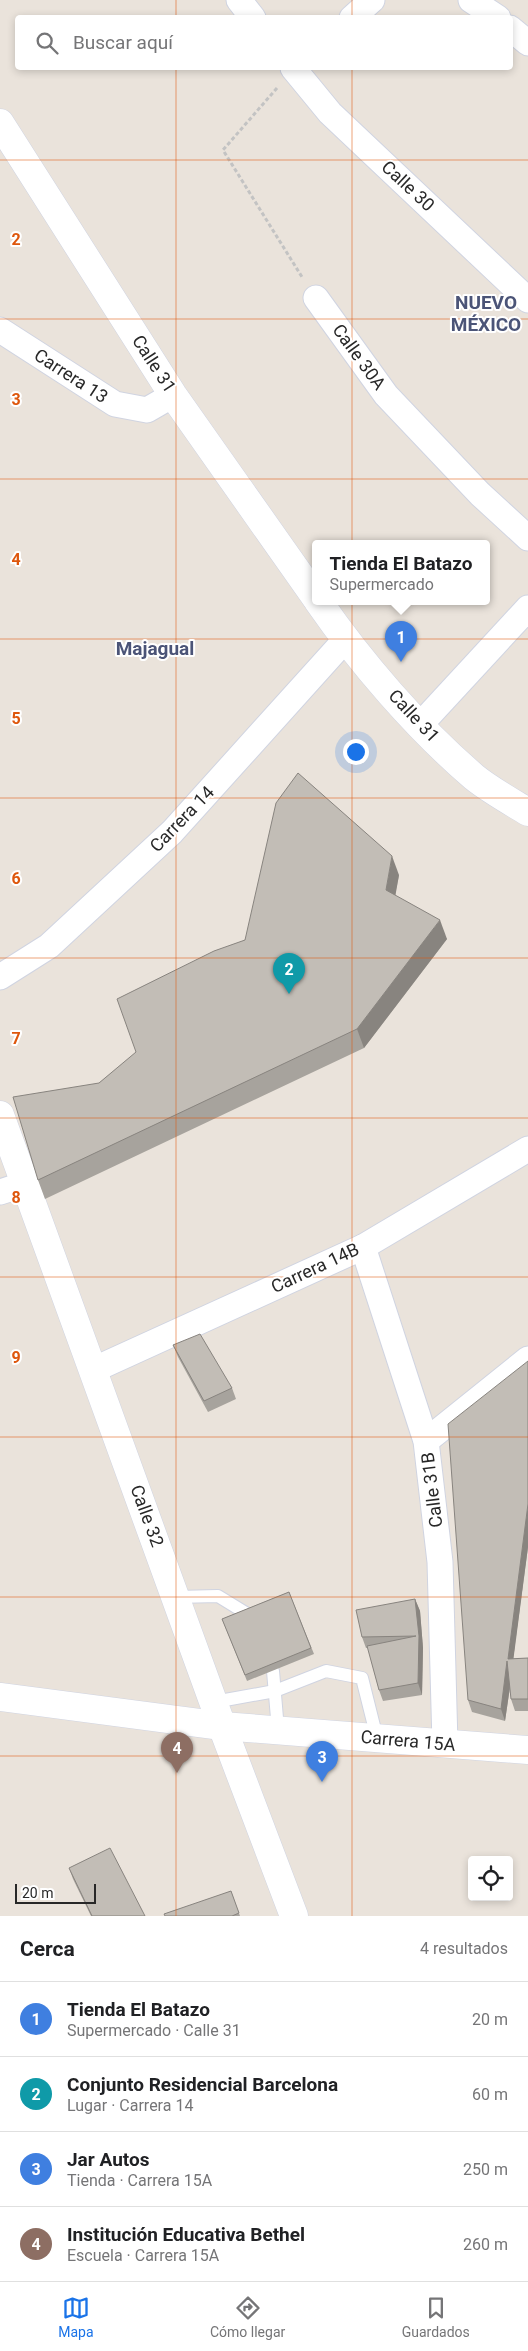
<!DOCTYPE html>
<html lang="es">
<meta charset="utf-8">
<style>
:root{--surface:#fff;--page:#f2f2f2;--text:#202124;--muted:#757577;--line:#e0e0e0;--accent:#1a73e8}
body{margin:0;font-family:Roboto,sans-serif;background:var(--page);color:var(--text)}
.controls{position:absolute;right:15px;bottom:15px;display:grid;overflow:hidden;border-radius:5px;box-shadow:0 2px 8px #0003}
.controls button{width:45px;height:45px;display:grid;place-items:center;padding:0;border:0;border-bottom:1px solid var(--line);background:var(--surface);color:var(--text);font:25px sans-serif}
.scale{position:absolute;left:15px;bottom:12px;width:81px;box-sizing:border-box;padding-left:5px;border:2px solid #282828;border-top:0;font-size:14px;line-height:18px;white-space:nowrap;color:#282828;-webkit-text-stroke:4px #fff;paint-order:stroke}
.you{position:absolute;left:355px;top:751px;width:18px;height:18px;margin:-12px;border:4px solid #fff;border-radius:50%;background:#1a73e8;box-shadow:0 0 0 8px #1a73e833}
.badge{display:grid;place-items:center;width:32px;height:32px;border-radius:50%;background:var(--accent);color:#fff;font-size:16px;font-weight:700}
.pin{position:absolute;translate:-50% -41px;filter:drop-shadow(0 1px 2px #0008)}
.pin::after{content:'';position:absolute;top:26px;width:18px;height:15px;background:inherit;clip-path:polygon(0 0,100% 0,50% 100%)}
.popup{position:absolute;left:312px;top:540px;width:178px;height:65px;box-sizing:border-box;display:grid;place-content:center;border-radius:5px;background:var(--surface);filter:drop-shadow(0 1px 4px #0005);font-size:16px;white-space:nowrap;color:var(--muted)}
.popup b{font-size:19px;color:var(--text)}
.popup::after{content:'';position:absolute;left:50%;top:100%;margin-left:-10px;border:10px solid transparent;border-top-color:var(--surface)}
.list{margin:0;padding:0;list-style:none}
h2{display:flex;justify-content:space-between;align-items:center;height:65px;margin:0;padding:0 20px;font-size:21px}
h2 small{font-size:16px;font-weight:400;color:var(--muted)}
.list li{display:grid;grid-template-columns:32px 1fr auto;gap:15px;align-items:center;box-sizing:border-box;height:75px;padding:0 20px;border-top:1px solid var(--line)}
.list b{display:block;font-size:19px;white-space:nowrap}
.list p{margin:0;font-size:16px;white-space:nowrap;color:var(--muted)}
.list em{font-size:16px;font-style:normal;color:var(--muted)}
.icon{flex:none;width:28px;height:28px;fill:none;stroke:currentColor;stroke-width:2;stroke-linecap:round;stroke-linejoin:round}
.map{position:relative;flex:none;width:528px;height:1916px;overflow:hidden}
.search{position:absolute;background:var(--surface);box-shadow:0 2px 8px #0003;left:15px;right:15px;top:15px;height:55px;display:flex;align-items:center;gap:12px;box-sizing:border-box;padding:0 18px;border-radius:5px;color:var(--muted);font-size:19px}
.sheet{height:365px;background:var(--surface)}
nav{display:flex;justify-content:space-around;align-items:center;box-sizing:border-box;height:70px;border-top:1px solid var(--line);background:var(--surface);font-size:14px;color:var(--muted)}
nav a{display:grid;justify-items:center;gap:2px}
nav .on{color:var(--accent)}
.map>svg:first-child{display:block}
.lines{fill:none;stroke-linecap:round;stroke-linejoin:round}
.lane-casing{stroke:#d0d4e1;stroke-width:14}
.street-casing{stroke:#d0d4e1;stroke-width:27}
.secondary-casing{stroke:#d0d4e1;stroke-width:29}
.path{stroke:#c3c3c3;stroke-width:3;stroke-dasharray:4 2.5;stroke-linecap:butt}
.lane{stroke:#fff;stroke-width:12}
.street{stroke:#fff;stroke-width:25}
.secondary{stroke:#fff;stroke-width:28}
.wall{fill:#a7a39d}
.shaded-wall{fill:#88847f}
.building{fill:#c2bdb6;stroke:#88847f}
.grid{fill:none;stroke:#de570d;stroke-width:1;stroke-opacity:0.55}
.labels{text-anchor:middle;stroke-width:4;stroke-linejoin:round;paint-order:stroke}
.street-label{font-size:18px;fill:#282828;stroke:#fff}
.neighbourhood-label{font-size:19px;font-weight:bold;fill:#4b5477;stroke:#fff}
.grid-label{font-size:16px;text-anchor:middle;font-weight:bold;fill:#de570d;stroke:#fff;stroke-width:4;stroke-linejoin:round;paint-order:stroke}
</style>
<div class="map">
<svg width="528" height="1916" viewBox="0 0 528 1916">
<rect width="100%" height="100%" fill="#eae3db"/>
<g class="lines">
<defs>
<g id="lane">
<polyline points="176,1597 218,1596 249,1615"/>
<polyline points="273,1671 278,1730"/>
<polyline points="214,1702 275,1691 326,1671 362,1678 377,1738"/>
</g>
<g id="street">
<polyline points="239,0 253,18"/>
<polyline points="471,0 498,18"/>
<polyline points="352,18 372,0"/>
<polyline points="510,28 528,43"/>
<polyline points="293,68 330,113 528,300"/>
<polyline points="316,298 386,395 480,494 528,538"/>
<polyline points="0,330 115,404 147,410 173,395"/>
<polyline points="420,725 528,608"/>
<polyline points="0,977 49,946 172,832 345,640"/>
<polyline points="0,1192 25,1184"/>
<polyline points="363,1247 426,1441 440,1562 445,1744"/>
<polyline points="93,1370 363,1247 528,1149"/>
<polyline points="426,1441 528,1359"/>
</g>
<g id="secondary">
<polyline points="0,123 173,395 316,598"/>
<path d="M318,601C361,663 416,727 474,777C490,790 510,801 528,812"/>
<polyline points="0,1115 222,1726 294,1916"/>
<polyline points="0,1697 222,1726 528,1750"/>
</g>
</defs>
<use href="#lane" class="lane-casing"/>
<use href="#street" class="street-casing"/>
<use href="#secondary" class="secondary-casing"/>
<polyline class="path" points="277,88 223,150 302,277"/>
<use href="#lane" class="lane"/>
<use href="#street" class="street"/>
<use href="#secondary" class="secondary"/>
</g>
<g class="wall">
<polygon points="399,875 395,895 447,939 364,1048 45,1199 38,1180 99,1083 136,1053 245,940"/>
<polygon points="173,1345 232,1388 236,1399 208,1412 178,1357"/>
<polygon points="528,1361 528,1547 513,1659 528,1658 528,1711 515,1711 511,1699 510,1687 505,1721 472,1712 468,1700"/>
<polygon points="289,1592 314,1654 247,1681 222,1619"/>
<polygon points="415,1599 420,1611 423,1648 422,1695 383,1701 379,1690 368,1648 366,1648 362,1637"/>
<polygon points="69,1868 145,1916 91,1916 73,1879"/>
<polygon points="231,1891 240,1916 165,1916"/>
</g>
<g class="shaded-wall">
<polygon points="392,856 399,875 393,909 386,890"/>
<polygon points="440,920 447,939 364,1048 357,1029"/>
<polygon points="528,1504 528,1547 512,1670 508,1659"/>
<polygon points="415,1599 420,1611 423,1648 422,1695 418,1683"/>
<polygon points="507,1661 512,1673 505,1721 501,1709"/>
</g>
<g class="building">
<polygon points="298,773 392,856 386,890 440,920 357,1029 38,1180 13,1097 99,1083 136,1052 117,999 214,951 245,940 276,803"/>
<polygon points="200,1334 232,1388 204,1401 173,1345"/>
<polygon points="528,1361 528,1504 508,1659 528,1658 528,1699 511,1699 507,1661 501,1709 468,1700 448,1424"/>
<polygon points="289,1592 311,1648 245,1675 222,1619"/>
<polygon points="415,1599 419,1636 418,1683 379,1690 367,1646 416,1636 362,1637 356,1610"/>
<polygon points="110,1848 145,1916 92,1916 69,1868"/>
<polygon points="231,1891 239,1913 232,1916 165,1916 164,1914"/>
</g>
<path class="grid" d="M176,0V18M352,0V18M176,68V1916M352,68V1916M0,160H528M0,319H528M0,479H528M0,639H528M0,798H528M0,958H528M0,1118H528M0,1277H528M0,1437H528M0,1597H528M0,1756H528"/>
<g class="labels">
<g class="street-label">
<text transform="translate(408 186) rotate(43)" y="6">Calle 30</text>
<text transform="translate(359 357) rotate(54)" y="6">Calle 30A</text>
<text transform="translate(154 364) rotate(57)" y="6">Calle 31</text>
<text transform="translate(71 376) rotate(33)" y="6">Carrera 13</text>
<text transform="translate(414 716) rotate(47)" y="6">Calle 31</text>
<text transform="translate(182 819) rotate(-46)" y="6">Carrera 14</text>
<text transform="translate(315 1268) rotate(-25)" y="6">Carrera 14B</text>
<text transform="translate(432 1490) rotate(-97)" y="6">Calle 31B</text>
<text transform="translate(147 1516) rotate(70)" y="6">Calle 32</text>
<text transform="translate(408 1741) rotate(5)" y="6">Carrera 15A</text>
</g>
<g class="neighbourhood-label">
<text x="486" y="309">NUEVO<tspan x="486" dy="22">MÉXICO</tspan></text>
<text x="155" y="655">Majagual</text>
</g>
</g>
<g class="grid-label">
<text x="16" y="245">2</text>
<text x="16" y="405">3</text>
<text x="16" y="565">4</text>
<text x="16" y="724">5</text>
<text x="16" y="884">6</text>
<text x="16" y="1044">7</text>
<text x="16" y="1203">8</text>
<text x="16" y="1363">9</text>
</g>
</svg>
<div class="controls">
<button><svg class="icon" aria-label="locate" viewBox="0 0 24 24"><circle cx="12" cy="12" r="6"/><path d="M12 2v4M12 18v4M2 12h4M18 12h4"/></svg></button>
</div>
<div class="scale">20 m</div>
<div class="you"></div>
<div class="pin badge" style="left:401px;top:662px;background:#3f7fe0">1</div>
<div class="popup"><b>Tienda El Batazo</b>Supermercado</div>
<div class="pin badge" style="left:289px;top:994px;background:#0f9aa8">2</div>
<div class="pin badge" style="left:322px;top:1782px;background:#3f7fe0">3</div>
<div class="pin badge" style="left:177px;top:1773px;background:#8d6e63">4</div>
<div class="search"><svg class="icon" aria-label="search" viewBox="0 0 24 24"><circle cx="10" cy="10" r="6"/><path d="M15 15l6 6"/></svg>Buscar aquí</div>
</div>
<section class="sheet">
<h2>Cerca<small>4 resultados</small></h2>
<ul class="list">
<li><span class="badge" style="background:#3f7fe0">1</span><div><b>Tienda El Batazo</b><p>Supermercado · Calle 31</p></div><em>20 m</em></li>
<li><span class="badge" style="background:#0f9aa8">2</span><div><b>Conjunto Residencial Barcelona</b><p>Lugar · Carrera 14</p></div><em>60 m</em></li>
<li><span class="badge" style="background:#3f7fe0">3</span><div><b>Jar Autos</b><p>Tienda · Carrera 15A</p></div><em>250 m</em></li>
<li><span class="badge" style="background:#8d6e63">4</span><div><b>Institución Educativa Bethel</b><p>Escuela · Carrera 15A</p></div><em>260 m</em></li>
</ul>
</section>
<nav>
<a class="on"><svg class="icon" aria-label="map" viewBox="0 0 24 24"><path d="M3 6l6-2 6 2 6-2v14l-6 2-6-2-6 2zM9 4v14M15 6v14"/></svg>Mapa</a>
<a><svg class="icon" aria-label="directions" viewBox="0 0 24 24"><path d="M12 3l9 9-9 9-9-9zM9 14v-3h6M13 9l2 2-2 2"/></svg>Cómo llegar</a>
<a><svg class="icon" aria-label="saved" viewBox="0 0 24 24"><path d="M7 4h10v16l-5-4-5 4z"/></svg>Guardados</a>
</nav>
